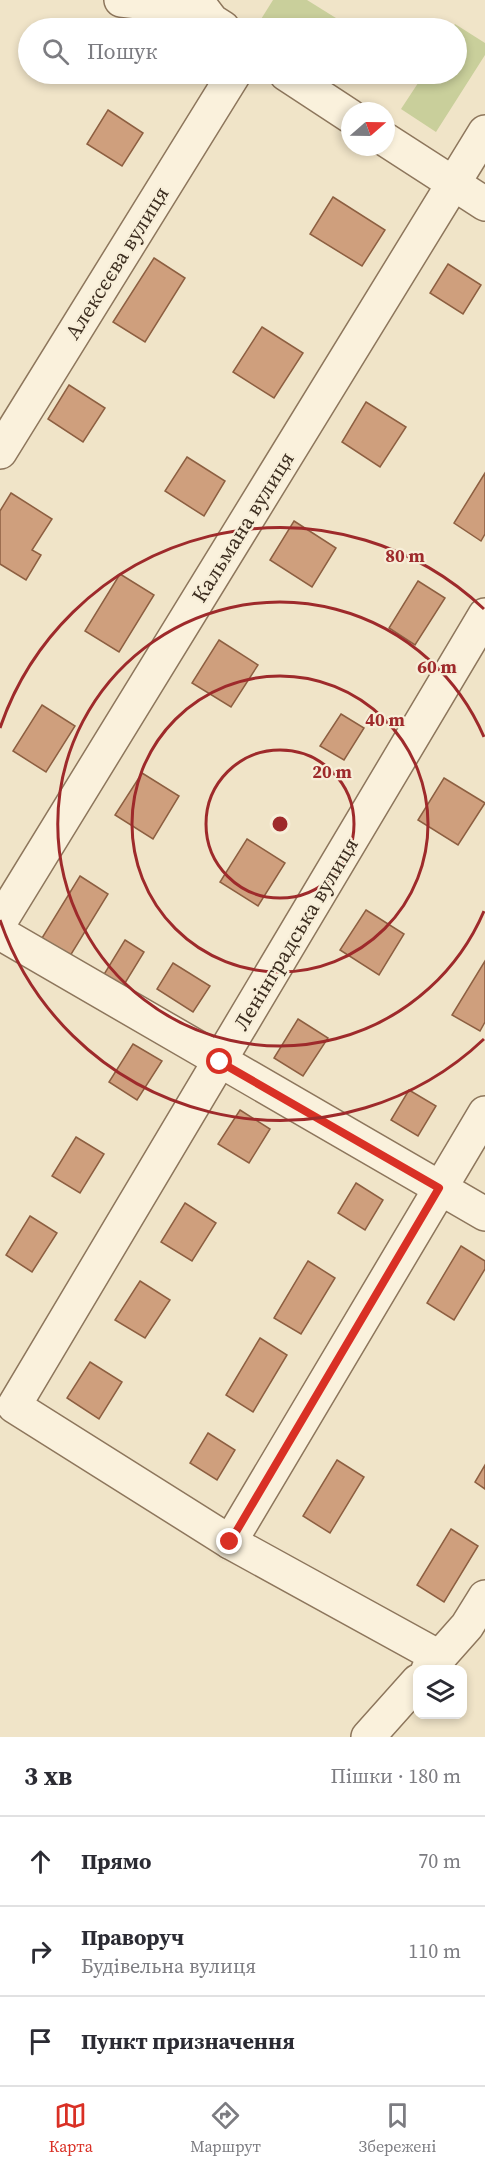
<!DOCTYPE html>
<html lang="uk">
<meta charset="utf-8">
<style>
:root{--surface:#fff;--page:#f7f7f7;--text:#2b2b33;--muted:#7c7c81;--line:#e1e1e2;--accent:#d93025}
body{margin:0;font-family:"Source Serif 4",serif;background:var(--page);color:var(--text)}
.controls{position:absolute;right:18px;bottom:18px;display:grid;overflow:hidden;border-radius:12px;box-shadow:0 3px 9px #0003}
.controls button{width:54px;height:54px;display:grid;place-items:center;padding:0;border:0;border-bottom:2px solid var(--line);background:var(--surface);color:var(--text);font:30px sans-serif}
.compass{position:absolute;left:341px;top:102px;width:54px;height:54px;border-radius:50%;background:var(--surface);box-shadow:0 3px 9px #0003;rotate:70deg}
.stop{position:absolute;width:18px;height:18px;margin:-14px;border:4px solid #d93025;border-radius:50%;background:#fff}
.stop.end{background:#d93025;border-color:#fff;box-shadow:0 2px 6px #0008}
.list{margin:0;padding:0;list-style:none}
h2{display:flex;justify-content:space-between;align-items:center;height:78px;margin:0;padding:0 24px;font-size:26px}
h2 small{font-size:20px;font-weight:400;color:var(--muted)}
.list li{display:grid;grid-template-columns:39px 1fr auto;gap:18px;align-items:center;box-sizing:border-box;height:90px;padding:0 24px;border-top:2px solid var(--line)}
.list b{display:block;font-size:22px;white-space:nowrap}
.list p{margin:0;font-size:20px;white-space:nowrap;color:var(--muted)}
.list em{font-size:20px;font-style:normal;color:var(--muted)}
.icon{flex:none;width:33px;height:33px;fill:none;stroke:currentColor;stroke-width:2;stroke-linecap:round;stroke-linejoin:round}
.map{position:relative;flex:none;width:485px;height:1737px;overflow:hidden}
.search{position:absolute;background:var(--surface);box-shadow:0 3px 9px #0003;left:18px;right:18px;top:18px;height:66px;display:flex;align-items:center;gap:15px;box-sizing:border-box;padding:0 21px;border-radius:33px;color:var(--muted);font-size:22px}
.sheet{height:348px;background:var(--surface)}
nav{display:flex;justify-content:space-around;align-items:center;box-sizing:border-box;height:84px;border-top:2px solid var(--line);background:var(--surface);font-size:16px;color:var(--muted)}
nav a{display:grid;justify-items:center;gap:3px}
nav .on{color:var(--accent)}
.map>svg:first-child{display:block}
.green{fill:#c9cf9b}
.building{fill:#cf9f7d;stroke:#8d5f41;stroke-width:1.5}
.lines{fill:none;stroke-linecap:round;stroke-linejoin:round}
.minor-casing{stroke:#8d765c;stroke-width:36}
.minor{stroke:#faf1dc;stroke-width:33}
.route{stroke:#d93025;stroke-width:8}
.ring{fill:none;stroke:#9e2a2b;stroke-width:3}
.labels{text-anchor:middle;stroke-width:4.5;stroke-linejoin:round;paint-order:stroke}
.street-label{font-size:21px;fill:#3d2e20;stroke:#f7eed8}
.centre{fill:#9e2a2b;stroke:#f7eed8;stroke-width:3}
.ring-label{font-size:18px;text-anchor:middle;font-weight:bold;fill:#9e2a2b;stroke:#f7eed8;stroke-width:4.5;stroke-linejoin:round;paint-order:stroke}
</style>
<div class="map">
<svg width="485" height="1737" viewBox="0 0 485 1737">
<rect width="100%" height="100%" fill="#f0e4c8"/>
<g class="green">
<polygon points="273,0 307,0 352,28 266,28 258,24"/>
<polygon points="455,24 485,43 485,55 436,132 401,109 424,74 456,74 456,28 452,28"/>
</g>
<g class="building">
<polygon points="108,110 143,133 122,166 87,144"/>
<polygon points="333,197 385,230 362,266 310,234"/>
<polygon points="154,258 185,278 145,342 113,322"/>
<polygon points="448,264 481,285 463,314 430,293"/>
<polygon points="262,327 303,353 274,398 233,372"/>
<polygon points="69,385 105,408 83,442 48,419"/>
<polygon points="366,402 406,427 380,467 342,442"/>
<polygon points="187,457 225,481 204,516 165,491"/>
<polygon points="485,473 485,534 481,541 454,523"/>
<polygon points="11,493 52,519 32,550 41,555 26,580 0,564 0,511"/>
<polygon points="294,521 336,548 312,587 270,560"/>
<polygon points="120,574 154,595 119,652 85,631"/>
<polygon points="418,581 445,598 415,645 389,628"/>
<polygon points="219,640 258,665 231,707 192,683"/>
<polygon points="42,705 75,726 46,772 13,751"/>
<polygon points="341,714 364,728 344,760 320,746"/>
<polygon points="142,773 179,796 153,839 115,815"/>
<polygon points="444,778 485,803 458,845 418,820"/>
<polygon points="247,839 285,863 258,906 220,882"/>
<polygon points="80,876 108,894 70,956 42,938"/>
<polygon points="366,910 404,934 379,975 340,950"/>
<polygon points="125,940 144,952 122,988 103,976"/>
<polygon points="485,961 485,1022 480,1031 452,1015"/>
<polygon points="173,963 210,986 193,1012 157,989"/>
<polygon points="298,1019 328,1038 303,1076 274,1058"/>
<polygon points="133,1044 162,1061 137,1100 109,1082"/>
<polygon points="409,1090 436,1106 418,1136 391,1120"/>
<polygon points="240,1110 270,1129 249,1163 218,1144"/>
<polygon points="76,1137 104,1154 80,1193 52,1176"/>
<polygon points="356,1183 383,1200 365,1230 338,1213"/>
<polygon points="185,1203 216,1223 192,1261 161,1242"/>
<polygon points="30,1216 57,1233 32,1272 6,1255"/>
<polygon points="461,1246 485,1261 485,1269 454,1320 427,1303"/>
<polygon points="308,1261 335,1278 301,1334 274,1318"/>
<polygon points="140,1281 170,1300 145,1338 115,1320"/>
<polygon points="260,1338 287,1355 253,1412 226,1395"/>
<polygon points="90,1362 122,1382 99,1419 67,1398"/>
<polygon points="208,1433 235,1450 217,1480 190,1463"/>
<polygon points="337,1460 364,1477 330,1533 303,1516"/>
<polygon points="485,1465 485,1489 475,1482"/>
<polygon points="451,1529 478,1546 444,1602 417,1585"/>
</g>
<g class="lines">
<defs>
<g id="minor">
<polyline points="121,0 174,6 198,3"/>
<polyline points="196,0 212,21 223,28"/>
<polyline points="286,74 350,116"/>
<polyline points="386,140 485,204"/>
<polyline points="0,452 234,74"/>
<polyline points="0,922 485,132"/>
<polyline points="0,933 485,1214"/>
<polyline points="230,1542 485,1113"/>
<polyline points="439,1657 230,1542 14,1406 485,615"/>
<polyline points="428,1670 467,1626 485,1597"/>
<polyline points="368,1737 418,1681"/>
</g>
</defs>
<use href="#minor" class="minor-casing"/>
<use href="#minor" class="minor"/>
</g>
<g class="lines">
<polyline class="route" points="220,1062 439,1188 230,1542"/>
</g>
<g class="ring">
<circle cx="280" cy="824" r="74"/>
<circle cx="280" cy="824" r="148"/>
<path d="M484 911A222 222 0 1 1 484 737"/>
<path d="M484 1039A296 296 0 0 1 0 920M0 728A296 296 0 0 1 484 609"/>
</g>
<g class="labels">
<g class="street-label">
<text transform="translate(117 263) rotate(-58)" y="7">Алексєєва вулиця</text>
<text transform="translate(243 527) rotate(-58)" y="7">Кальмана вулиця</text>
<text transform="translate(296 934) rotate(-59)" y="7">Ленінградська вулиця</text>
</g>
</g>
<circle cx="280" cy="824" r="9" class="centre"/>
<g class="ring-label">
<text x="405" y="562">80 m</text>
<text x="437" y="673">60 m</text>
<text x="385" y="726">40 m</text>
<text x="332" y="778">20 m</text>
</g>
</svg>
<div class="controls">
<button><svg class="icon" aria-label="layers" viewBox="0 0 24 24"><path d="M12 4l9 5-9 5-9-5zM3 14l9 5 9-5"/></svg></button>
</div>
<svg class="compass" viewBox="-18 -18 36 36"><path d="M0-13l5 13h-10z" fill="#e53935"/><path d="M0 13l5-13h-10z" fill="#7c7c81"/></svg>
<div class="stop" style="left:220px;top:1062px"></div>
<div class="stop end" style="left:230px;top:1542px"></div>
<div class="search"><svg class="icon" aria-label="search" viewBox="0 0 24 24"><circle cx="10" cy="10" r="6"/><path d="M15 15l6 6"/></svg>Пошук</div>
</div>
<section class="sheet">
<h2>3 хв<small>Пішки · 180 m</small></h2>
<ul class="list">
<li><svg class="icon" aria-label="ahead" viewBox="0 0 24 24"><path d="M12 20V5M6 11l6-6 6 6"/></svg><div><b>Прямо</b></div><em>70 m</em></li>
<li><svg class="icon" aria-label="right" viewBox="0 0 24 24"><path d="M7 20v-9h11M14 6l5 5-5 5"/></svg><div><b>Праворуч</b><p>Будівельна вулиця</p></div><em>110 m</em></li>
<li><svg class="icon" aria-label="arrive" viewBox="0 0 24 24"><path d="M6 21V4h12l-3 4 3 4H6"/></svg><div><b>Пункт призначення</b></div></li>
</ul>
</section>
<nav>
<a class="on"><svg class="icon" aria-label="map" viewBox="0 0 24 24"><path d="M3 6l6-2 6 2 6-2v14l-6 2-6-2-6 2zM9 4v14M15 6v14"/></svg>Карта</a>
<a><svg class="icon" aria-label="directions" viewBox="0 0 24 24"><path d="M12 3l9 9-9 9-9-9zM9 14v-3h6M13 9l2 2-2 2"/></svg>Маршрут</a>
<a><svg class="icon" aria-label="saved" viewBox="0 0 24 24"><path d="M7 4h10v16l-5-4-5 4z"/></svg>Збережені</a>
</nav>
